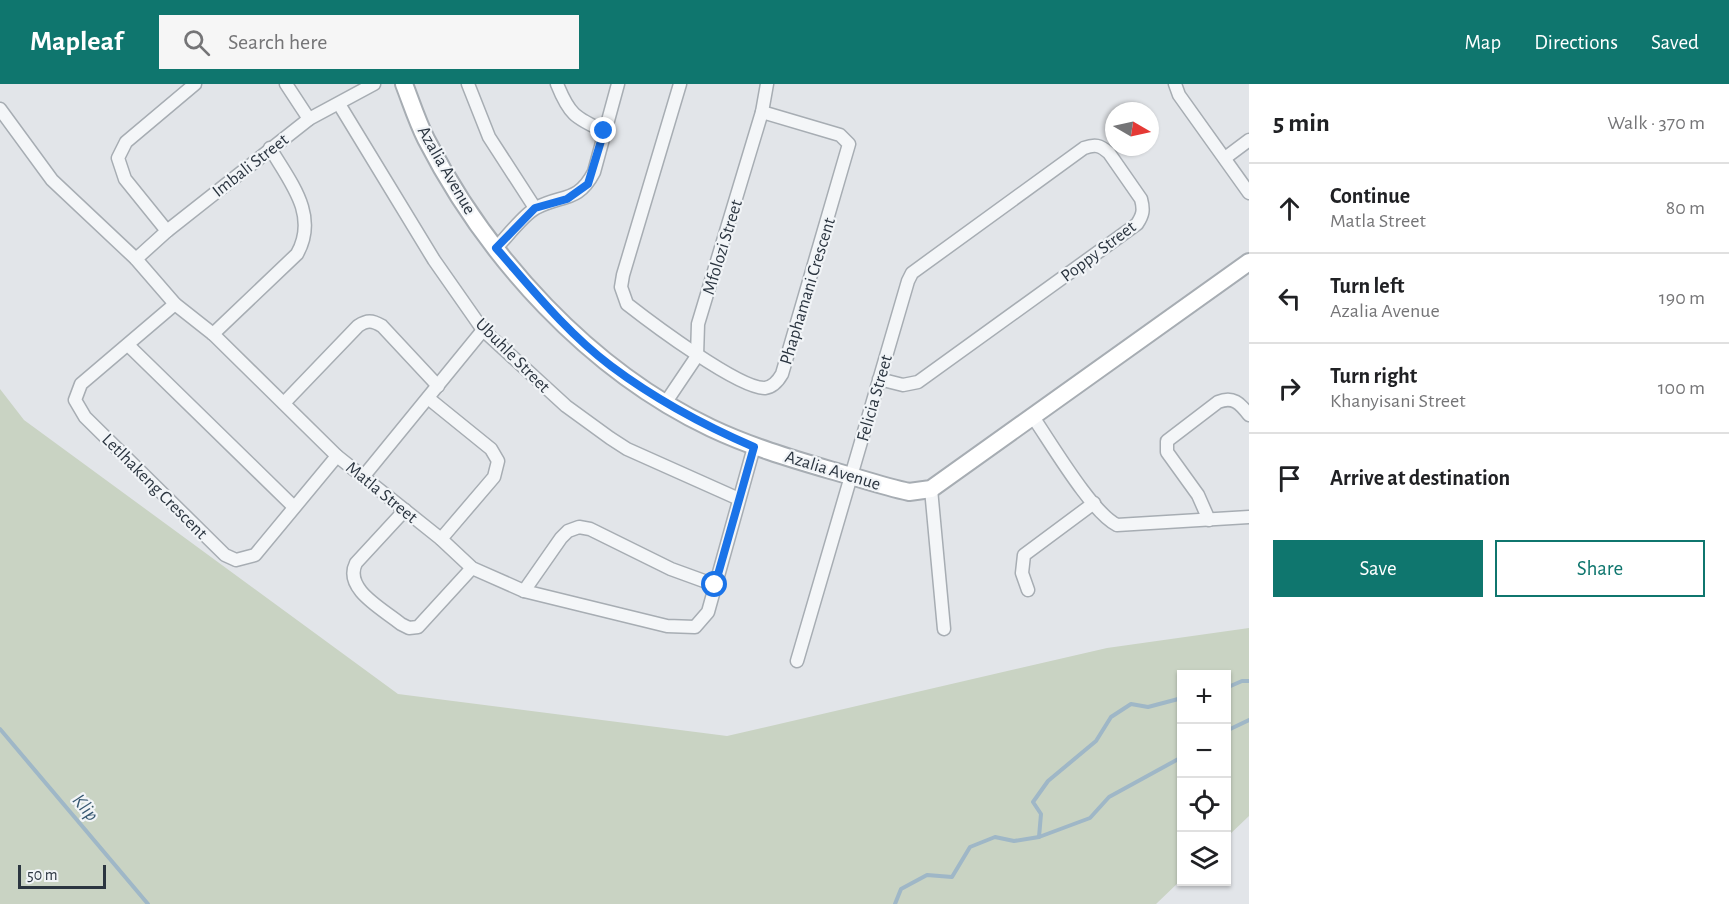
<!DOCTYPE html>
<meta charset="utf-8">
<style>
:root{--surface:#fff;--page:#f6f6f6;--text:#202124;--muted:#757577;--line:#e0e0e0;--accent:#0f766e}
body{margin:0;font-family:"Alegreya Sans",sans-serif;background:var(--page);color:var(--text)}
.controls{position:absolute;right:18px;bottom:18px;display:grid;overflow:hidden;border-radius:0px;box-shadow:0 2px 4px #0004}
.controls button{width:54px;height:54px;display:grid;place-items:center;padding:0;border:0;border-bottom:2px solid var(--line);background:var(--surface);color:var(--text);font:30px sans-serif}
.compass{position:absolute;left:1105px;top:18px;width:54px;height:54px;border-radius:50%;background:var(--surface);box-shadow:0 2px 4px #0004;rotate:99deg}
.scale{position:absolute;left:18px;bottom:15px;width:88px;box-sizing:border-box;padding-left:6px;border:3px solid #2b3540;border-top:0;font-size:16px;line-height:21px;white-space:nowrap;color:#2b3540;-webkit-text-stroke:4px #f1f4f7;paint-order:stroke}
.stop{position:absolute;width:18px;height:18px;margin:-14px;border:4px solid #1a73e8;border-radius:50%;background:#fff}
.stop.end{background:#1a73e8;border-color:#fff;box-shadow:0 2px 6px #0008}
.list{margin:0;padding:0;list-style:none}
h2{display:flex;justify-content:space-between;align-items:center;height:78px;margin:0;padding:0 24px;font-size:26px}
h2 small{font-size:20px;font-weight:400;color:var(--muted)}
.list li{display:grid;grid-template-columns:39px 1fr auto;gap:18px;align-items:center;box-sizing:border-box;height:90px;padding:0 24px;border-top:2px solid var(--line)}
.list b{display:block;font-size:22px;white-space:nowrap}
.list p{margin:0;font-size:20px;white-space:nowrap;color:var(--muted)}
.list em{font-size:20px;font-style:normal;color:var(--muted)}
.actions{display:flex;gap:12px;padding:18px 24px}
.actions a{flex:1;padding:14px 0;border:2px solid var(--accent);border-radius:0px;text-align:center;font-size:21px;color:var(--accent)}
.actions .main{background:var(--accent);color:#fff}
.icon{flex:none;width:33px;height:33px;fill:none;stroke:currentColor;stroke-width:2;stroke-linecap:round;stroke-linejoin:round}
.map{position:relative;flex:none;width:1249px;height:820px;overflow:hidden}
header{display:flex;align-items:center;gap:36px;box-sizing:border-box;height:84px;padding:0 30px;background:var(--accent);color:#fff}
header strong{font-size:28px}
nav{display:flex;gap:33px;margin-inline-start:auto;font-size:21px}
.search{width:420px;height:54px;background:var(--page);display:flex;align-items:center;gap:15px;box-sizing:border-box;padding:0 21px;border-radius:0px;color:var(--muted);font-size:22px}
main{display:flex}
aside{flex:1;background:var(--surface)}
.map>svg:first-child{display:block}
.green{fill:#c9d3c3}
.lines{fill:none;stroke-linecap:round;stroke-linejoin:round}
.stream{stroke:#9fb7c7;stroke-width:4}
.street-casing{stroke:#a7adb3;stroke-width:15}
.secondary-casing{stroke:#a7adb3;stroke-width:20}
.street{stroke:#f4f6f8;stroke-width:12}
.secondary{stroke:#fff;stroke-width:16}
.route{stroke:#1a73e8;stroke-width:8}
.labels{text-anchor:middle;stroke-width:4.5;stroke-linejoin:round;paint-order:stroke}
.street-label{font-size:18px;fill:#2b3540;stroke:#f1f4f7}
.water-label{font-size:20px;font-style:italic;fill:#375872;stroke:#f1f4f7}
</style>
<header>
<strong>Mapleaf</strong>
<div class="search"><svg class="icon" aria-label="search" viewBox="0 0 24 24"><circle cx="10" cy="10" r="6"/><path d="M15 15l6 6"/></svg>Search here</div>
<nav><a>Map</a><a>Directions</a><a>Saved</a></nav>
</header>
<main>
<div class="map">
<svg width="1249" height="820" viewBox="0 0 1249 820">
<rect width="100%" height="100%" fill="#e2e5e9"/>
<polygon class="green" points="0,305 24,336 398,610 727,652 1107,564 1249,544 1249,732 1227,753 1226,590 1182,590 1181,796 1156,820 0,820"/>
<g class="lines">
<g class="stream">
<polyline points="1226,604 1242,597 1249,597"/>
<polyline points="0,645 148,820"/>
<polyline points="1226,647 1249,636"/>
<polyline points="1039,753 1041,730 1033,718 1048,697 1096,657 1111,633 1131,620 1148,623 1182,614"/>
<polyline points="895,820 901,805 927,791 952,793 970,763 995,753 1014,757 1039,753 1090,734 1109,713 1182,673"/>
</g>
<defs>
<g id="street">
<polyline points="286,0 309,35"/>
<polyline points="468,0 489,53 535,124"/>
<path d="M557,0C569,30 575,34 604,47"/>
<path d="M680,0L623,191L621,203L627,220C650,238 739,305 765,304C773,303 778,297 782,290L849,60L840,51L762,28"/>
<polyline points="1175,0 1179,11 1249,109"/>
<polyline points="339,20 434,176 483,246 566,322 610,354 627,365 739,415"/>
<polyline points="0,25 52,96 136,175 175,220 213,250 337,372 441,455 472,484 524,507 667,542 695,543 708,528 754,363"/>
<polyline points="1225,74 1249,56"/>
<polyline points="167,147 125,95 118,74 126,58 195,0"/>
<path d="M496,164C506,154 524,130 536,124C562,110 578,119 594,88L618,0"/>
<polyline points="136,175 167,147 309,35 374,0"/>
<polyline points="175,220 81,300 75,316 85,333 225,471 236,476 255,471 337,372"/>
<path d="M213,250L297,170C319,131 290,98 270,64"/>
<polyline points="128,261 294,423"/>
<polyline points="428,314 491,365 498,377 494,393 441,455"/>
<polyline points="666,318 697,272 698,240 762,28 767,0"/>
<path d="M284,319L358,242C367,236 372,236 382,242L438,302"/>
<path d="M1033,333C1051,359 1092,429 1117,441L1249,433"/>
<polyline points="363,393 483,246"/>
<polyline points="931,405 944,545"/>
<path d="M405,426L356,479C343,505 383,525 401,540L409,544L418,543L472,484"/>
<path d="M1209,436L1198,411L1167,368V357L1218,318C1233,312 1240,319 1249,331"/>
<polyline points="1028,506 1022,489 1024,471 1094,419"/>
<polyline points="524,507 561,454 568,447 579,443 590,445 671,485 715,501"/>
<path d="M797,577L908,197L912,189L1084,64C1095,60 1100,61 1109,69L1141,115C1144,126 1143,131 1137,140L918,298L903,301L879,295"/>
</g>
<path id="secondary" d="M404,0C411,18 417,37 426,55C487,174 589,286 711,344C749,362 789,374 830,386C856,393 882,402 909,408L931,405L1249,178"/>
</defs>
<use href="#street" class="street-casing"/>
<use href="#secondary" class="secondary-casing"/>
<use href="#street" class="street"/>
<use href="#secondary" class="secondary"/>
</g>
<g class="lines">
<path class="route" d="M604,47L588,100L567,115L535,124L496,164C532,205 567,249 611,282C655,315 703,341 754,363L715,501"/>
</g>
<g class="labels">
<g class="street-label">
<text transform="translate(250 81) rotate(-38)" y="6">Imbali Street</text>
<text transform="translate(447 86) rotate(60)" y="6">Azalia Avenue</text>
<text transform="translate(722 163) rotate(-73)" y="6">Mfolozi Street</text>
<text transform="translate(1098 167) rotate(-37)" y="6">Poppy Street</text>
<text transform="translate(807 207) rotate(-73)" y="6">Phaphamani Crescent</text>
<text transform="translate(513 271) rotate(45)" y="6">Ubuhle Street</text>
<text transform="translate(874 314) rotate(-74)" y="6">Felicia Street</text>
<text transform="translate(833 386) rotate(17)" y="6">Azalia Avenue</text>
<text transform="translate(155 402) rotate(45)" y="6">Letlhakeng Crescent</text>
<text transform="translate(382 408) rotate(39)" y="6">Matla Street</text>
</g>
<g class="water-label">
<text transform="translate(86 723) rotate(50)" y="7">Klip</text>
</g>
</g>
</svg>
<div class="controls">
<button>+</button>
<button>−</button>
<button><svg class="icon" aria-label="locate" viewBox="0 0 24 24"><circle cx="12" cy="12" r="6"/><path d="M12 2v4M12 18v4M2 12h4M18 12h4"/></svg></button>
<button><svg class="icon" aria-label="layers" viewBox="0 0 24 24"><path d="M12 4l9 5-9 5-9-5zM3 14l9 5 9-5"/></svg></button>
</div>
<svg class="compass" viewBox="-18 -18 36 36"><path d="M0-13l5 13h-10z" fill="#e53935"/><path d="M0 13l5-13h-10z" fill="#757577"/></svg>
<div class="scale">50 m</div>
<div class="stop" style="left:715px;top:501px"></div>
<div class="stop end" style="left:604px;top:47px"></div>
</div>
<aside>
<h2>5 min<small>Walk · 370 m</small></h2>
<ul class="list">
<li><svg class="icon" aria-label="ahead" viewBox="0 0 24 24"><path d="M12 20V5M6 11l6-6 6 6"/></svg><div><b>Continue</b><p>Matla Street</p></div><em>80 m</em></li>
<li><svg class="icon" aria-label="left" viewBox="0 0 24 24"><path d="M17 20v-9H6M10 6l-5 5 5 5"/></svg><div><b>Turn left</b><p>Azalia Avenue</p></div><em>190 m</em></li>
<li><svg class="icon" aria-label="right" viewBox="0 0 24 24"><path d="M7 20v-9h11M14 6l5 5-5 5"/></svg><div><b>Turn right</b><p>Khanyisani Street</p></div><em>100 m</em></li>
<li><svg class="icon" aria-label="arrive" viewBox="0 0 24 24"><path d="M6 21V4h12l-3 4 3 4H6"/></svg><div><b>Arrive at destination</b></div></li>
</ul>
<div class="actions"><a class="main">Save</a><a>Share</a></div>
</aside>
</main>
